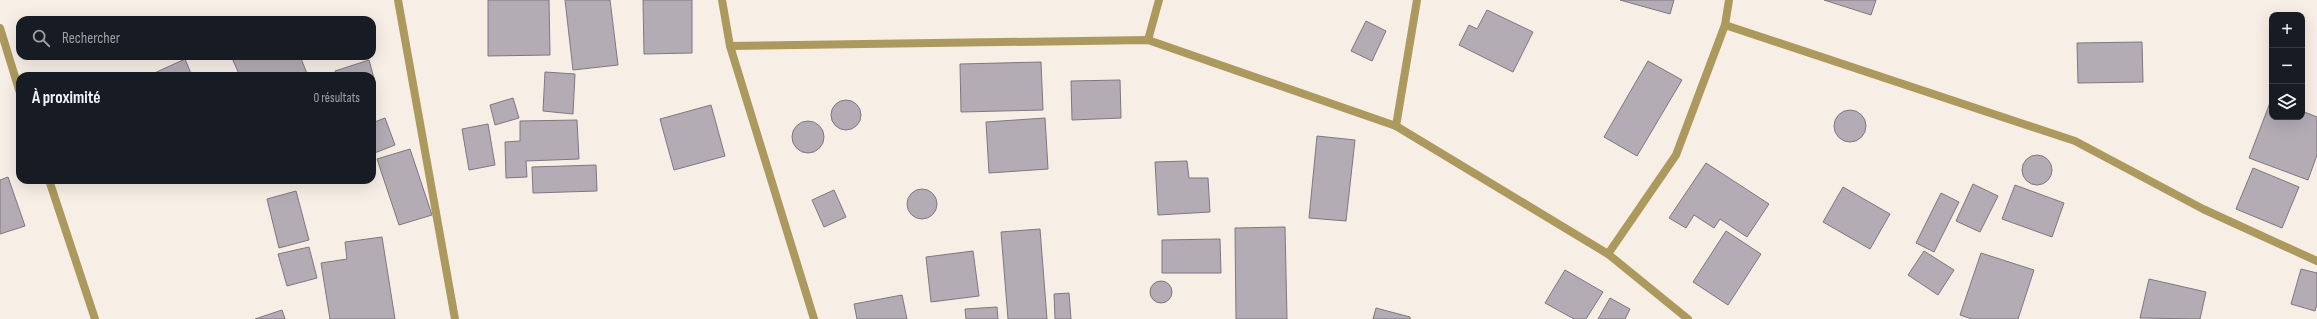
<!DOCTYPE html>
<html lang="fr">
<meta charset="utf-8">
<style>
:root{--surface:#171b24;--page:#20242c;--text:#f1f3f6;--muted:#9ea1a6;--line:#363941}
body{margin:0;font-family:"Sofia Sans Condensed",sans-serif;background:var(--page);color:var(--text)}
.controls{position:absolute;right:12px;top:12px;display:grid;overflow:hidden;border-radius:8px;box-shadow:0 4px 16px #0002}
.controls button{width:36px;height:36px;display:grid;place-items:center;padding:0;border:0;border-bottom:1px solid var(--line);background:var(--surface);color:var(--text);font:20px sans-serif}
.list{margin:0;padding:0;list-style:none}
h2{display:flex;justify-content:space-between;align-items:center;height:52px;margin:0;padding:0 16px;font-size:17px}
h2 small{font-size:13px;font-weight:400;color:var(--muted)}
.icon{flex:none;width:22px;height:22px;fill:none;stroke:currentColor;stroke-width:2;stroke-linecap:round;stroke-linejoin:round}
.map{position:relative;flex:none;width:2317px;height:319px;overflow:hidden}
.search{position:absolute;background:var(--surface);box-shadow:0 4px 16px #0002;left:16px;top:16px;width:360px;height:44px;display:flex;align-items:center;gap:10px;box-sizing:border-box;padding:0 14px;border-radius:12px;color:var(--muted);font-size:15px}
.panel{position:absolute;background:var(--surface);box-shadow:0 4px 16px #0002;left:16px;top:72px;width:360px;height:112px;border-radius:12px}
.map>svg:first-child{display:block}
.building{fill:#b4acb4;stroke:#7f777f}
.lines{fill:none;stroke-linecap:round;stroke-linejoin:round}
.minor{stroke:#ab995d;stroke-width:8}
</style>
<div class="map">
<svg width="2317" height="319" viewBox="0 0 2317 319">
<rect width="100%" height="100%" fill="#f7eee6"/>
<g class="building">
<polygon points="488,0 549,0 550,55 488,56"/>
<polygon points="565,0 610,0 618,65 573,70"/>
<polygon points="643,0 692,0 692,53 644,54"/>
<polygon points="1620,0 1674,0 1670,14"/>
<polygon points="1824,0 1876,0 1871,15"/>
<polygon points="1487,10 1533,32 1513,72 1459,45 1469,25 1477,29"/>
<polygon points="1366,21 1386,31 1372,61 1351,51"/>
<polygon points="2142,42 2143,82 2078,83 2077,43"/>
<polygon points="231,56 300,56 308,76 240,76"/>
<polygon points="185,59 192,76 148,76"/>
<polygon points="369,60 375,82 372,83 372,76 337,76 335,71"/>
<polygon points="1648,61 1682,80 1637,156 1604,137"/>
<polygon points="1041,62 1043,110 961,112 960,64"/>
<polygon points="545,72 575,74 573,114 543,111"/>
<polygon points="1120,80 1121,118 1072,120 1071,81"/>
<polygon points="513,98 519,118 495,125 490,105"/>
<polygon points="2271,100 2272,117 2302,117 2302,111 2317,117 2317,155 2308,180 2249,158"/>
<circle cx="846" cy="115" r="15"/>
<polygon points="711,105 725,156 674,170 660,119"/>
<circle cx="1850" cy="126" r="16"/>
<polygon points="385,118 395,145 372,154 372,123"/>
<polygon points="1045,118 1048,169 989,173 986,122"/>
<polygon points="577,120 579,159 526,161 527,177 506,178 505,142 520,141 520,121"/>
<circle cx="808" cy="137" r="16"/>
<polygon points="488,124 495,165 469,170 462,129"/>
<polygon points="1317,136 1355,140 1346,221 1309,218"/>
<polygon points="410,149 432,215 399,225 377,159"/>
<circle cx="2037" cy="170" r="15"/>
<polygon points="1187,161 1189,178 1208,178 1210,212 1158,215 1155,162"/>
<polygon points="1706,163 1769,204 1747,237 1720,219 1714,228 1694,215 1686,228 1669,218"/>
<polygon points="596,165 597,191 533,193 532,167"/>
<polygon points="2253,168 2299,187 2282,228 2236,209"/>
<polygon points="8,177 25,226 0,234 0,180"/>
<polygon points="1973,184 1998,196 1980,232 1956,221"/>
<polygon points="2015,185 2064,203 2052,237 2002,219"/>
<polygon points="1843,187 1890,214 1870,249 1823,222"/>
<circle cx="922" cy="204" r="15"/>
<polygon points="834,190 846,217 824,227 812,200"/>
<polygon points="296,191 309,240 279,248 267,199"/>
<polygon points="1941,193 1959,202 1934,252 1916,243"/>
<polygon points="1285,227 1287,319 1236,319 1235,228"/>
<polygon points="1040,229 1047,319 1008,319 1001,232"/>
<polygon points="1726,231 1761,254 1728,305 1693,282"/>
<polygon points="382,237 395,319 330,319 321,263 347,259 345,242"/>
<polygon points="1220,239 1221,273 1162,273 1162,240"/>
<polygon points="309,247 317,278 287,286 278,254"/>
<polygon points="973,251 979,296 931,302 926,257"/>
<polygon points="1924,251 1954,270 1938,295 1908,275"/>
<polygon points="1981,253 2034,270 2018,319 1972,319 1960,315"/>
<polygon points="2301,269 2317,273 2317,304 2315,311 2291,304"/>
<polygon points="1565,270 1603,292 1586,319 1574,319 1545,303"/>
<polygon points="2149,279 2206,292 2200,319 2140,318"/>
<circle cx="1161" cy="292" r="11"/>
<polygon points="1069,293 1071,319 1055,319 1054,294"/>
<polygon points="902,295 907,319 857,319 854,304"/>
<polygon points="1610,298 1630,309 1625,319 1598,319"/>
<polygon points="997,307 998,319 966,319 965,309"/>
<polygon points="1376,308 1410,317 1410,319 1373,319"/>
<polygon points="282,310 285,319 255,319"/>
</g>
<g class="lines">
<g class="minor">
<polyline points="398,0 455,319"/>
<polyline points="722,0 730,46 814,319"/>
<polyline points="1725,25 2075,141 2203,209 2317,261"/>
<polyline points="0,28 20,93"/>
<polyline points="1148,40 1159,0"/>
<polyline points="730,46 1148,40 1396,126 1608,254 1688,319"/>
<polyline points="1396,126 1417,0"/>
<polyline points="49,180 95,319"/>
<polyline points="1608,254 1676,155 1725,25 1729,0"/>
</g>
</g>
</svg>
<div class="controls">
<button>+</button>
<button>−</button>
<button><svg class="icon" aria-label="layers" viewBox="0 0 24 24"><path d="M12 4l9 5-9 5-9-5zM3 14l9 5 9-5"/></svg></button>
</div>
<div class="search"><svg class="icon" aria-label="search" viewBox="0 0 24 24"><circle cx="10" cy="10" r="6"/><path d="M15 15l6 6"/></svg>Rechercher</div>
<section class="panel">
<h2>À proximité<small>0 résultats</small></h2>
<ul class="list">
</ul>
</section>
</div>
